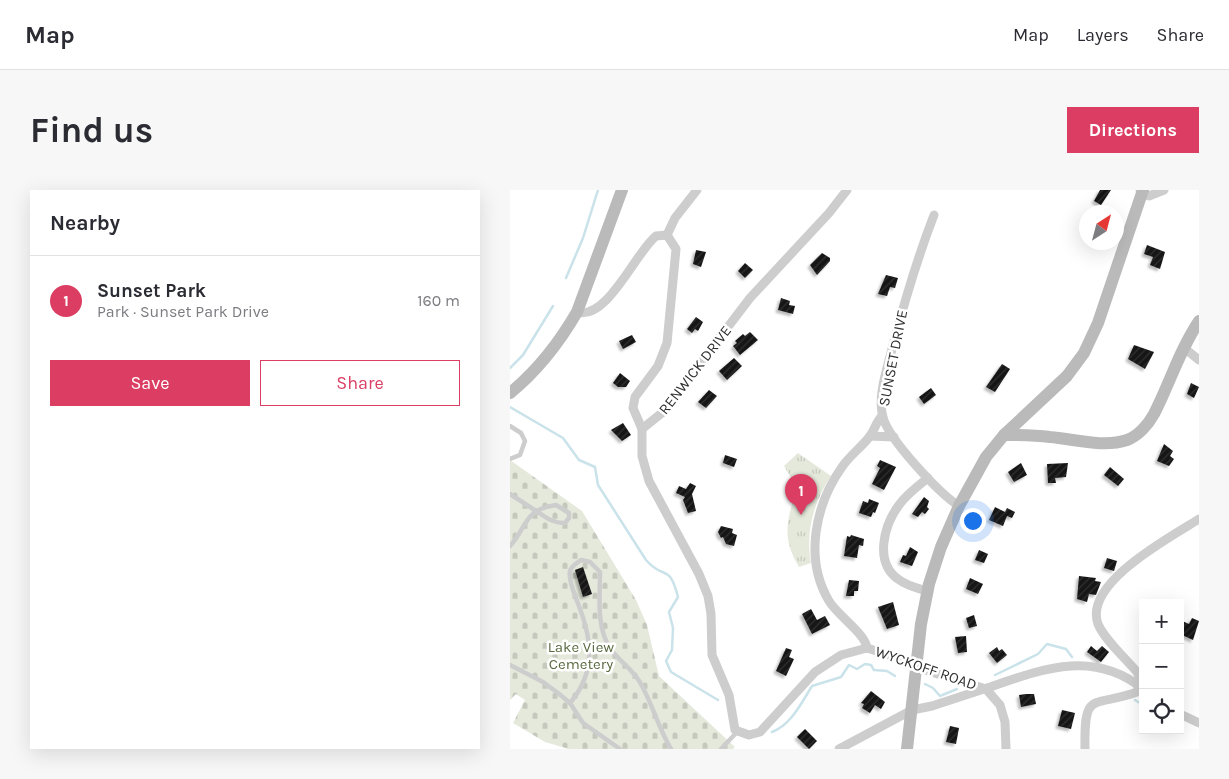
<!DOCTYPE html>
<meta charset="utf-8">
<style>
:root{--surface:#fff;--page:#f7f7f7;--text:#2b2b33;--muted:#7c7c81;--line:#e1e1e2;--accent:#db3e62}
body{margin:0;font-family:Karla,sans-serif;background:var(--page);color:var(--text)}
.controls{position:absolute;right:15px;bottom:15px;display:grid;overflow:hidden;border-radius:0px;box-shadow:0 5px 20px #0002}
.controls button{width:45px;height:45px;display:grid;place-items:center;padding:0;border:0;border-bottom:1px solid var(--line);background:var(--surface);color:var(--text);font:25px sans-serif}
.compass{position:absolute;left:569px;top:15px;width:45px;height:45px;border-radius:50%;background:var(--surface);box-shadow:0 5px 20px #0002;rotate:36deg}
.you{position:absolute;left:462px;top:330px;width:18px;height:18px;margin:-12px;border:4px solid #fff;border-radius:50%;background:#1a73e8;box-shadow:0 0 0 8px #1a73e833}
.badge{display:grid;place-items:center;width:32px;height:32px;border-radius:50%;background:var(--accent);color:#fff;font-size:16px;font-weight:700}
.pin{position:absolute;translate:-50% -41px;filter:drop-shadow(0 1px 2px #0008)}
.pin::after{content:'';position:absolute;top:26px;width:18px;height:15px;background:inherit;clip-path:polygon(0 0,100% 0,50% 100%)}
.list{margin:0;padding:0;list-style:none}
h2{display:flex;justify-content:space-between;align-items:center;height:65px;margin:0;padding:0 20px;font-size:21px}
h2 small{font-size:16px;font-weight:400;color:var(--muted)}
.list li{display:grid;grid-template-columns:32px 1fr auto;gap:15px;align-items:center;box-sizing:border-box;height:90px;padding:0 20px;border-top:1px solid var(--line)}
.list b{display:block;font-size:19px;white-space:nowrap}
.list p{margin:0;font-size:16px;white-space:nowrap;color:var(--muted)}
.list em{font-size:16px;font-style:normal;color:var(--muted)}
.actions{display:flex;gap:10px;padding:15px 20px}
.actions a{flex:1;padding:11px 0;border:1px solid var(--accent);border-radius:0px;text-align:center;font-size:18px;color:var(--accent)}
.actions .main{background:var(--accent);color:#fff}
.icon{flex:none;width:28px;height:28px;fill:none;stroke:currentColor;stroke-width:2;stroke-linecap:round;stroke-linejoin:round}
.map{position:relative;flex:none;width:689px;height:559px;overflow:hidden;border-radius:0px}
header{display:flex;align-items:center;gap:30px;box-sizing:border-box;height:70px;padding:0 25px;background:var(--surface);border-bottom:1px solid var(--line)}
header strong{font-size:24px}
nav{display:flex;gap:28px;margin-inline-start:auto;font-size:18px}
.intro{display:flex;align-items:center;justify-content:space-between;box-sizing:border-box;height:120px;padding:0 30px}
h1{margin:0;font-size:35px}
.button{padding:12px 22px;border-radius:0px;background:var(--accent);color:#fff;font-size:18px;font-weight:700}
main{display:flex;gap:30px;padding:0 30px}
aside{flex:1;background:var(--surface);border-radius:0px;box-shadow:0 5px 20px #0002}
.map>svg:first-child{display:block}
.cemetery{fill:url(#cemetery-stones)}
.park{fill:url(#park-tufts)}
.lines{fill:none;stroke-linecap:round;stroke-linejoin:round}
.stream{stroke:#cae2e9;stroke-width:2.5}
.building{fill:url(#building-hatch);filter:url(#shadow)}
.lane{stroke:#cdcdcd;stroke-width:4.5}
.street{stroke:#cdcdcd;stroke-width:9}
.secondary{stroke:#bababa;stroke-width:12}
.labels{text-anchor:middle;stroke-width:5;stroke-linejoin:round;paint-order:stroke}
.street-label{font-size:15px;fill:#303030;stroke:#fff}
.park-label{font-size:15px;fill:#5a6a40;stroke:#fff}
</style>
<header>
<strong>Map</strong>
<nav><a>Map</a><a>Layers</a><a>Share</a></nav>
</header>
<div class="intro"><h1>Find us</h1><a class="button">Directions</a></div>
<main>
<aside>
<h2>Nearby<small></small></h2>
<ul class="list">
<li><span class="badge">1</span><div><b>Sunset Park</b><p>Park · Sunset Park Drive</p></div><em>160 m</em></li>
</ul>
<div class="actions"><a class="main">Save</a><a>Share</a></div>
</aside>
<div class="map">
<svg width="689" height="559" viewBox="0 0 689 559">
<defs>
<pattern id="cemetery-stones" width="16" height="16" patternUnits="userSpaceOnUse" patternTransform="scale(1.25)"><rect width="16" height="16" fill="#e5e9dc"/><path d="M2 7V4a2 2 0 0 1 4 0v3zM10 15v-3a2 2 0 0 1 4 0v3z" fill="#c5c8bd"/></pattern>
<pattern id="park-tufts" width="24" height="20" patternUnits="userSpaceOnUse" patternTransform="scale(1.25)"><rect width="24" height="20" fill="#e5e9dc"/><path d="M3 7l-1-3M5 7V3M7 7l1-3M15 17l-1-3M17 17v-4M19 17l1-3" fill="none" stroke="#c5c8bd"/></pattern>
<pattern id="building-hatch" width="6" height="6" patternUnits="userSpaceOnUse" patternTransform="scale(1.25)"><rect width="6" height="6" fill="#171717"/><path d="M-1 1l2-2M0 6l6-6M5 7l2-2" fill="none" stroke="#303030"/></pattern>
<filter id="shadow"><feDropShadow dx="-2.5" dy="2.5" stdDeviation="1" flood-color="#0004"/></filter>
</defs>
<rect width="100%" height="100%" fill="#fff"/>
<polygon class="cemetery" points="0,270 72,321 126,410 137,435 149,486 225,557 223,559 59,559 35,552 3,533 15,510 6,504 0,510"/>
<path class="park" d="M288,263L321,286C304,311 295,342 301,373L289,377C271,347 277,330 287,298L274,276Z"/>
<g class="lines">
<g class="stream">
<polyline points="56,88 73,48 88,0"/>
<polyline points="0,178 13,165 43,116"/>
<path d="M0,217L53,248L69,270L85,277L88,295L136,370C154,391 159,372 168,407L159,422L163,438L162,460L156,471L161,482L208,510"/>
<polyline points="485,485 528,464 537,454 556,459 562,467"/>
<polyline points="415,494 423,498 430,506 447,499"/>
<polyline points="625,510 633,515"/>
<path d="M262,542C281,535 292,512 302,496L331,487L339,475L347,479L355,474L361,475L364,480L377,481L385,486"/>
</g>
</g>
<g class="building">
<polygon points="590,0 601,0 591,15 584,11"/>
<polygon points="637,55 655,62 650,79 640,75 643,67 634,64"/>
<polygon points="186,60 196,62 191,77 183,74"/>
<polygon points="312,63 320,68 320,71 307,85 300,75"/>
<polygon points="235,73 243,80 235,88 228,81"/>
<polygon points="376,85 388,88 385,98 380,97 377,106 368,104"/>
<polygon points="271,108 280,111 279,115 285,116 283,124 268,120"/>
<polygon points="186,127 193,132 188,141 185,139 182,143 177,139"/>
<polygon points="240,142 248,150 230,165 223,156 227,153 225,151 233,144 235,146"/>
<polygon points="122,145 126,152 113,159 109,151"/>
<polygon points="624,155 644,162 635,179 618,169"/>
<polygon points="224,168 232,176 217,190 209,181"/>
<polygon points="492,174 500,179 485,202 476,197"/>
<polygon points="110,183 120,191 116,197 108,197 103,193"/>
<polygon points="681,193 689,197 684,208 677,204"/>
<polygon points="421,198 426,205 414,214 409,207"/>
<polygon points="199,200 207,206 196,218 188,212"/>
<polygon points="113,233 121,245 112,251 101,240"/>
<polygon points="654,254 663,261 660,266 664,269 659,276 647,271"/>
<polygon points="215,265 227,269 224,277 213,273"/>
<polygon points="370,270 386,277 374,300 362,294 370,278 367,276"/>
<polygon points="511,273 517,285 504,292 498,282"/>
<polygon points="558,273 556,287 545,288 546,293 538,293 537,274"/>
<polygon points="600,277 614,289 608,296 594,285"/>
<polygon points="180,293 186,296 182,304 186,321 178,323 173,310 175,307 166,303 169,296 176,299"/>
<polygon points="414,307 419,311 417,317 419,319 415,324 412,322 408,327 402,324"/>
<polygon points="359,309 369,313 365,323 363,322 361,327 349,323 353,311 358,313"/>
<polygon points="485,317 495,322 497,318 505,322 502,328 497,326 493,336 479,330"/>
<polygon points="211,336 223,339 222,343 227,345 224,356 216,354 213,347 211,348 208,342"/>
<polygon points="341,345 354,349 353,356 349,355 347,368 334,366 337,346 340,347"/>
<polygon points="400,357 408,362 402,376 390,372 393,365 396,366"/>
<polygon points="469,360 478,364 474,373 465,370"/>
<polygon points="597,368 607,371 604,381 594,378"/>
<polygon points="73,377 82,404 73,407 65,380"/>
<polygon points="569,386 586,388 585,391 591,392 586,405 579,404 577,412 567,409"/>
<polygon points="460,388 473,394 468,404 456,399"/>
<polygon points="339,390 349,391 348,401 344,401 344,406 336,406"/>
<polygon points="383,412 389,435 377,439 368,417"/>
<polygon points="301,419 307,430 315,426 320,435 302,444 292,424"/>
<polygon points="464,425 467,436 459,438 456,428"/>
<polygon points="682,428 689,431 683,450 670,444 670,430 679,434"/>
<polygon points="456,446 457,462 448,463 445,447"/>
<polygon points="581,456 587,461 592,456 599,462 591,472 577,462"/>
<polygon points="487,457 489,461 492,459 497,465 487,473 479,463"/>
<polygon points="276,458 282,460 279,467 284,469 276,486 266,481"/>
<polygon points="361,501 375,512 371,519 365,515 360,523 352,518 354,514 351,513"/>
<polygon points="516,504 524,504 526,514 511,517 509,505"/>
<polygon points="552,520 565,523 561,539 548,536"/>
<polygon points="440,536 449,538 446,554 436,552"/>
<polygon points="295,539 307,551 299,559 287,547"/>
</g>
<g class="lines">
<g class="lane">
<polyline points="0,236 11,243 15,251 10,265 0,269"/>
<path d="M0,304L23,319C33,325 43,334 55,333L59,328V323L46,315C13,320 18,336 0,356"/>
<polyline points="0,475 33,492 48,503 60,513 73,533 110,559"/>
<path d="M60,513C87,481 82,448 67,411C64,402 58,390 60,381C61,376 67,373 71,370L80,372L90,382C90,406 86,437 100,458C109,472 124,479 132,496C143,516 149,539 161,559"/>
<polyline points="211,559 227,542"/>
</g>
<g class="street">
<polyline points="630,0 639,6 654,0"/>
<path d="M424,25C407,69 394,113 382,159C377,179 367,207 373,227C378,249 430,304 449,316"/>
<polyline points="157,45 165,28 187,0"/>
<path d="M67,122C97,131 125,63 146,46L157,45L166,59L157,153L148,176L125,207L123,218L132,239V266L139,291L189,384L198,406L201,424L202,465L219,505L225,540L239,545L250,542L305,482L331,465L357,458L395,470L415,480L476,499L490,515L495,532L496,559"/>
<polyline points="673,157 689,170"/>
<polyline points="132,239 153,222 240,108 319,23 337,0"/>
<polyline points="360,246 384,247"/>
<path d="M417,401C407,398 397,396 388,389C364,372 374,335 389,315C397,304 408,296 418,288"/>
<path d="M357,458C355,443 328,426 319,411C294,369 305,315 332,277C340,265 352,257 360,246C365,239 366,232 372,226"/>
<polyline points="670,524 689,533"/>
<path d="M329,559L402,520L422,516C440,510 459,504 477,498C530,480 583,458 633,499"/>
<path d="M575,559C574,499 582,518 627,502C629,495 631,489 627,482C616,469 594,449 588,434C573,393 661,347 689,329"/>
</g>
<g class="secondary">
<path d="M0,203C27,181 49,153 67,122L112,0"/>
<path d="M494,245C509,245 525,245 540,247C564,249 593,258 617,250C628,246 638,235 644,224C660,193 669,161 689,131"/>
<polyline points="397,559 411,434 419,394 431,357 449,316 476,267 494,245 557,186 574,163 588,133 633,0"/>
</g>
</g>
<g class="labels">
<g class="street-label">
<text transform="translate(383 168) rotate(-79)" y="5">SUNSET DRIVE</text>
<text transform="translate(185 180) rotate(-52)" y="5">RENWICK DRIVE</text>
<text transform="translate(416 478) rotate(19)" y="5">WYCKOFF ROAD</text>
</g>
<g class="park-label">
<text x="71" y="462">Lake View<tspan x="71" dy="17">Cemetery</tspan></text>
</g>
</g>
</svg>
<div class="controls">
<button>+</button>
<button>−</button>
<button><svg class="icon" aria-label="locate" viewBox="0 0 24 24"><circle cx="12" cy="12" r="6"/><path d="M12 2v4M12 18v4M2 12h4M18 12h4"/></svg></button>
</div>
<svg class="compass" viewBox="-18 -18 36 36"><path d="M0-13l5 13h-10z" fill="#e53935"/><path d="M0 13l5-13h-10z" fill="#7c7c81"/></svg>
<div class="you"></div>
<div class="pin badge" style="left:291px;top:325px">1</div>
</div>
</main>
